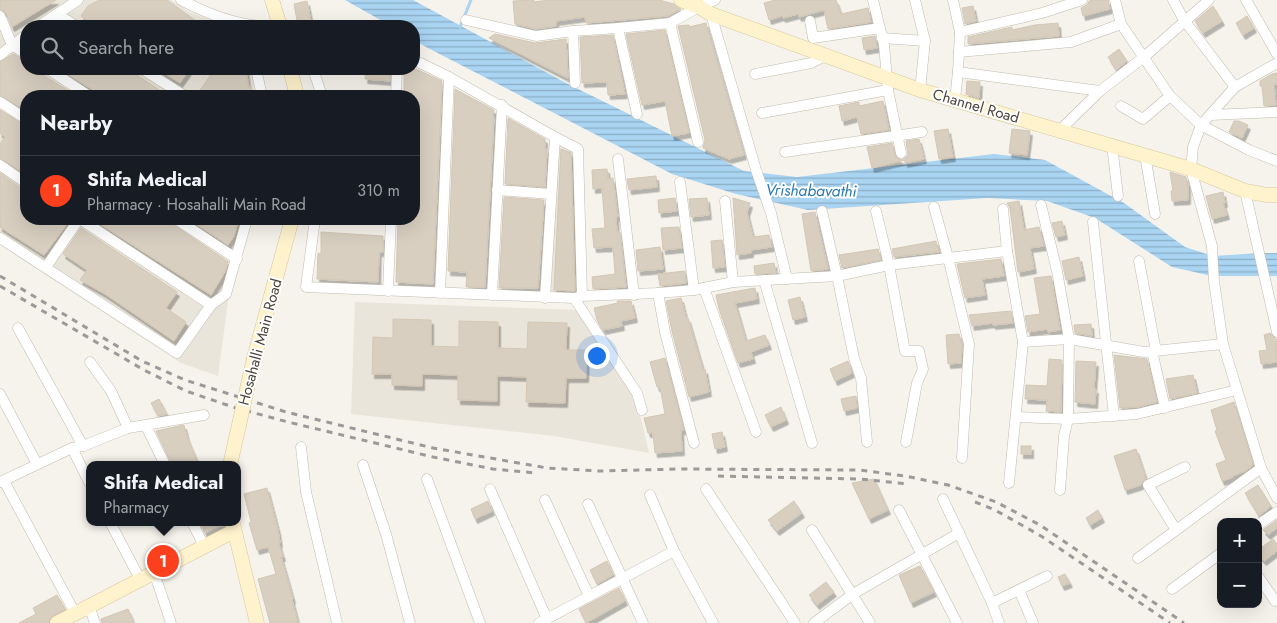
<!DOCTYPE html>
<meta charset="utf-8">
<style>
:root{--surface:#171b24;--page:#242831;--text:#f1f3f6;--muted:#9ea1a6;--line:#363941;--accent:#fc3f1d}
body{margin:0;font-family:Jost,sans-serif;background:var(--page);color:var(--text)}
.controls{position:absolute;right:15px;bottom:15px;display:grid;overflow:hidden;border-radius:10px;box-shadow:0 5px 20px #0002}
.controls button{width:45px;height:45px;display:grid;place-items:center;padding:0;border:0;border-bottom:1px solid var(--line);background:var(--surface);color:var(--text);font:25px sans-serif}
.you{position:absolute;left:596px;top:355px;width:18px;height:18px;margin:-12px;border:4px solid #fff;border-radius:50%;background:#1a73e8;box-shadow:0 0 0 8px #1a73e833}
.badge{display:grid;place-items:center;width:32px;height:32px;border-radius:50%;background:var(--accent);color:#fff;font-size:16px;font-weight:700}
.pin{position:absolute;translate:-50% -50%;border:2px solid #fff;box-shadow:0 1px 5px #0006}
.popup{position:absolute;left:86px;top:461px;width:155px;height:65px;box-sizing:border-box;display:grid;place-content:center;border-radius:10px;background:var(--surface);filter:drop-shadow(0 1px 4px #0005);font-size:16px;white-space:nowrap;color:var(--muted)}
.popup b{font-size:19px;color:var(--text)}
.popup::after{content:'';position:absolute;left:50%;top:100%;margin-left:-10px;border:10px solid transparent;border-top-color:var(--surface)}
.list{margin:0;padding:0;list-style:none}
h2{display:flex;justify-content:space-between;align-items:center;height:65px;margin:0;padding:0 20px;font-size:21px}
h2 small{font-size:16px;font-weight:400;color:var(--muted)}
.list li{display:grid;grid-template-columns:32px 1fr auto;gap:15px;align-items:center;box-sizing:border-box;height:70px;padding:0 20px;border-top:1px solid var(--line)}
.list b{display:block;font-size:19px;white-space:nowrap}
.list p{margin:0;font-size:16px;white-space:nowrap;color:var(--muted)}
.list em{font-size:16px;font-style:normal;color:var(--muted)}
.icon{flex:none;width:28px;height:28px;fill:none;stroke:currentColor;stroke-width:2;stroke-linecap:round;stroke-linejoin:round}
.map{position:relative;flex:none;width:1277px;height:623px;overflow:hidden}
.search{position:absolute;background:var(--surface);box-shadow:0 5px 20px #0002;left:20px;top:20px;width:400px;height:55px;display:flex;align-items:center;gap:12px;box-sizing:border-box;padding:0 18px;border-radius:20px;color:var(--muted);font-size:19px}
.panel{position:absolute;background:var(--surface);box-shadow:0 5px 20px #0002;left:20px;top:90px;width:400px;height:135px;border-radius:20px}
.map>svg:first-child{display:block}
.residential{fill:#eae5da}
.water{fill:url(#water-rules)}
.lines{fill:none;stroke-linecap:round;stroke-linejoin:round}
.stream{stroke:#a9d4f2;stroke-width:3}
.building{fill:#d8cfc1;stroke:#d3c7b4;filter:url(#shadow)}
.street-casing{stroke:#c2bbae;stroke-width:11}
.secondary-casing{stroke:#d6c79b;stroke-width:15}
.street{stroke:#fff;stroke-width:10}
.secondary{stroke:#fff3cd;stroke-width:14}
.rail{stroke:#9a9a9a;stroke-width:3;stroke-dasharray:6 6;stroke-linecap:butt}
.secondary-bridge-casing{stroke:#d6c79b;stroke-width:15;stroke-linecap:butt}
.secondary-bridge{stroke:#fff3cd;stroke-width:14}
.labels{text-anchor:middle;stroke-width:4;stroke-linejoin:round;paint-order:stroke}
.street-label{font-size:15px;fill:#4b4439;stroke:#fff}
.water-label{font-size:16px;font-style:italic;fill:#2e7ab2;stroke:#fff}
</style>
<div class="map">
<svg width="1277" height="623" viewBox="0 0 1277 623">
<defs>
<pattern id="water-rules" width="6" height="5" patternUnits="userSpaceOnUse" patternTransform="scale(1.25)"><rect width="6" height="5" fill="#a9d4f2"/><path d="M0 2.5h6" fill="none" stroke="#8caec5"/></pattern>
<filter id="shadow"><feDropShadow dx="2.5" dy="4.5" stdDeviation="0" flood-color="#0004"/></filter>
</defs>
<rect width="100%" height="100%" fill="#f6f3ec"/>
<g class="residential">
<polygon points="0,0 171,0 191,13 227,26 26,26 26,69 252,69 255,96 26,96 26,219 243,219 233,265 218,376 181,363 0,245"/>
<polygon points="557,143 577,150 581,293 551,292"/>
<polygon points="355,302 579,310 635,393 649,453 554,436 351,414"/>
</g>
<polygon class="water" points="345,0 413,0 566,83 744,171 797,177 994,154 1045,160 1124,203 1185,247 1213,256 1262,253 1277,253 1277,276 1212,276 1172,267 1095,218 1047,201 987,198 808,210 736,194 672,174 426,47 414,40 414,26 391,26"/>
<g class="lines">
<polyline class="stream" points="460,27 471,0"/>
</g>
<g class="building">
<polygon points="0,0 56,0 12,27 6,13 0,9"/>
<polygon points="99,0 167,0 203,26 95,26 81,16 88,6"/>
<polygon points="534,0 534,2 548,0 659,0 674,4 681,9 668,16 586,23 585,17 556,21 556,26 536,29 515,24 513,1"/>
<polygon points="775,0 836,0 841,14 868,8 871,22 828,29 824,10 799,17 798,14 783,18 782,16 769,20 764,3"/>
<polygon points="1094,0 1108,0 1110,9 1083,16 1081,8 1087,5 1089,1"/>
<polygon points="307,1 312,26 298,26 294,4"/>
<polygon points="973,6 976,21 965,24 962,8"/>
<polygon points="1213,6 1222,21 1203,33 1195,21"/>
<polygon points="1247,16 1254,28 1243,35 1236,23"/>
<polygon points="706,23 744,155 729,159 703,148 705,140 678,26 689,25 689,27"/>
<polygon points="1058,23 1059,36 968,44 968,37 1012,27 1012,30 1035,25"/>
<polygon points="665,30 689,133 672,136 665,101 642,105 626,34"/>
<polygon points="495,34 535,43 566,39 568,78 489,38"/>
<polygon points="613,35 625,94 608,95 607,82 582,83 580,37"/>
<polygon points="875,36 877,48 864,50 862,38"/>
<polygon points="1119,49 1127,61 1116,70 1108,57"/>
<polygon points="13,54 26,61 26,69 33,69 77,96 26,96 26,111 0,95 0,62"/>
<polygon points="66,69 128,69 168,96 96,96 93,90 64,72"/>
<polygon points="158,69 190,69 180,83"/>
<polygon points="246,69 249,88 251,87 252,96 205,96 199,92 212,73"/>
<polygon points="366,69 390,69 390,81 365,79"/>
<polygon points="404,69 416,69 442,81 433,284 396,282 398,219 414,219 414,96 404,96"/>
<polygon points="1277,73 1277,84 1274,84 1276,105 1264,106 1262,86 1260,86 1260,81 1272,74"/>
<polygon points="967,81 980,82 979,98 966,94"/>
<polygon points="455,89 494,110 493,117 494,117 485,287 466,287 467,272 448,271"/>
<polygon points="883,101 889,130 861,134 857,117 842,121 839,106 859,102 859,106"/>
<polygon points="0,110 26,126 26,175 0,158 0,144 5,137 0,133"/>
<polygon points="508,118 545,139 545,149 547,149 545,187 505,184"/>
<polygon points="1234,121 1239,121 1248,125 1242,138 1229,132"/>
<polygon points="948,129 953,157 939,159 934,131"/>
<polygon points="1012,129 1030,131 1027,155 1009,153"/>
<polygon points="919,139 924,159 905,163 905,160 872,168 867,147 892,143 896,157 902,160 908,155 906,141"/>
<polygon points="561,149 571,153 575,291 554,290"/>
<polygon points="607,169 608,179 613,178 618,217 616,217 617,232 620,232 626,287 593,289 592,277 615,274 613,247 594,248 592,229 605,228 602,188 593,189 592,170"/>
<polygon points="1170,172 1186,177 1188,184 1188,200 1172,201 1171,191 1173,191"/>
<polygon points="0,173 22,189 26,190 26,219 71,219 44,255 0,227"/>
<polygon points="656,176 657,187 629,190 627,179"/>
<polygon points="1223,192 1225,203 1223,203 1227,215 1212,219 1206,196"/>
<polygon points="504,197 544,200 538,288 499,288"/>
<polygon points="675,198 677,211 659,213 658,200"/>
<polygon points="707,198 709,215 691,217 689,199"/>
<polygon points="733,198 750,203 747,213 753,237 769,235 772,247 751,250 751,253 737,255"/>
<polygon points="1019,201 1024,230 1039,227 1044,246 1030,248 1034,269 1018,272 1010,208 1007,203"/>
<polygon points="815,212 828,269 811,271 802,214"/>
<polygon points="92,219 165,219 228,262 225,272 211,295"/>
<polygon points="191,219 239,219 234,236 228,245 190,220"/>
<polygon points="1062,221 1065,235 1056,237 1052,223"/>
<polygon points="679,227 682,248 663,250 661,228"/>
<polygon points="81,228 177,292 166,308 186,322 174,341 105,294 80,280 87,270 63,254"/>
<polygon points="321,232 383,236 383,252 379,252 378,282 317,279 318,253 321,254"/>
<polygon points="722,240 725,267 713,268 711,241"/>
<polygon points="936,241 939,252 894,257 892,249"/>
<polygon points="660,247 663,269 638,271 636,250"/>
<polygon points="878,249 881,260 842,268 839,255"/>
<polygon points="1079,257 1083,276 1066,280 1062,261"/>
<polygon points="1001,259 1004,276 982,279 985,295 965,298 957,264"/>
<polygon points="774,263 776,273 755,274 754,266"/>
<polygon points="685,271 686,283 660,286 658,274"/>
<polygon points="1051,276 1060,330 1048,332 1047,329 1028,332 1025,316 1040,314 1034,278"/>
<polygon points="755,288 757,299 735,303 746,341 765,335 769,345 751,352 753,359 738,363 719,309 716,295"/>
<polygon points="800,297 805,317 793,320 788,300"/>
<polygon points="681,298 686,318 688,318 703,370 705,369 709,392 689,397 672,331 666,301"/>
<polygon points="617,301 631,301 635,318 621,321 622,326 603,330 597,320 594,308 618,303"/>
<polygon points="1011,311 1013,323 993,325 993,323 972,326 969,315"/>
<polygon points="393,319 431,320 431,346 459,347 459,321 498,322 498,348 527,349 528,322 567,323 566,350 587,350 586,378 566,378 565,403 526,402 527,377 497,376 497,401 458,400 458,375 422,374 422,386 392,385 392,374 372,374 373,337 393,338"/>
<polygon points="1091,324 1092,336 1075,333 1074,325"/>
<polygon points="1270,333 1276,339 1277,362 1261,364 1259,351 1267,350 1264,335"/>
<polygon points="959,334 962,345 961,363 948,364 946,335"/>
<polygon points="1114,355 1147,359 1157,402 1138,407 1120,408"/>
<polygon points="665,358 684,430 681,430 682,451 655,453 653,433 648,433 644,418 665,414 660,387 657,387 650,362"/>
<polygon points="1049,359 1062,360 1061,412 1046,411 1047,400 1025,399 1026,385 1047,386"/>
<polygon points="848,361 852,373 835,381 830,369"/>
<polygon points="1076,361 1096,362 1094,389 1096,389 1095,404 1075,402"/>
<polygon points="1193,375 1197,393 1170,399 1166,379"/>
<polygon points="856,396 857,408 844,411 841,399"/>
<polygon points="159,399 167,414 158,416 151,403"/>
<polygon points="1234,402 1253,465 1245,471 1233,476 1234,477 1222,481 1216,464 1226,460 1215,431 1217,430 1211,410"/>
<polygon points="781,407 786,420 771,427 765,415"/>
<polygon points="184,425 187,437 199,465 172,465 156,431"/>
<polygon points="722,432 725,447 715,449 712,434"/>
<rect x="1021" y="446" width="10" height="8"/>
<polygon points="1136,449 1146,479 1143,481 1141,485 1125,490 1114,456"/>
<polygon points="874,479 888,510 869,519 852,483"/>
<polygon points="1258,485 1271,506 1259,516 1245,493"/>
<polygon points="267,488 278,530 280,543 279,544 283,557 281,557 293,599 292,600 298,623 270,623 258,579 276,574 268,547 257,550 249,523 251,522 244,494"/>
<polygon points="488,501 492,511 475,519 471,509"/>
<polygon points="794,501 802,513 777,531 768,520"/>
<polygon points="1098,510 1102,518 1090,525 1086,518"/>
<polygon points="1277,520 1277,528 1268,535 1263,530"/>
<polygon points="200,522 225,522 224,524 205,533"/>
<polygon points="1273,539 1277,544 1277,551 1264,561 1258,555 1258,550"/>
<polygon points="607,561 613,575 597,584 590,570"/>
<polygon points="920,566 934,592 911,603 899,575"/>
<polygon points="1065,574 1070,583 1062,586 1058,577"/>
<polygon points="826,582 834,592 817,605 809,595"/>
<polygon points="619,588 625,601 586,623 579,609"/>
<polygon points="57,595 65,609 53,616 48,623 19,623 36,614 33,608"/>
<polygon points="128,609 134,623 102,623 101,619"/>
</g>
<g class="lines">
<defs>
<g id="street">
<path d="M181,0C206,13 233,24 261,26"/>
<polyline points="873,0 884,45 888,90 901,153"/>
<polyline points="915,0 925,41 920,90"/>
<polyline points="953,0 960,32 958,72 955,99"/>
<polyline points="1115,0 1121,24 1170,96 1201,125 1249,150 1277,161"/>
<polyline points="1173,0 1184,20 1235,87"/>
<polyline points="1246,0 1277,54"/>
<polyline points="57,14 76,26"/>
<polyline points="711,14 756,170 771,213 787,279"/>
<polyline points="0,16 12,45 26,54"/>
<polyline points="466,20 536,36 573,31 618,28 670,23 699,7 715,0"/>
<polyline points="810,21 813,38 880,28"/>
<polyline points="670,23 698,142"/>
<polyline points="39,26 78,0"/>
<polyline points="618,28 637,114"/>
<polyline points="573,31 575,83"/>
<polyline points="960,32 1042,13 1082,0"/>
<polyline points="882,38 925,41"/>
<polyline points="959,52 1071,42 1121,24"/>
<polyline points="0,55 26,35"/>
<polyline points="414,60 449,77 555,137 545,298"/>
<polyline points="1277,63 1235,87 1201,125 1193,147 1191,169 1212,246 1214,281 1223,344 1261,468 1277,498"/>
<polyline points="48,69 89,96"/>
<polyline points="142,69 185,96"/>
<polyline points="256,69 262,96"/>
<polyline points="313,69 322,96"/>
<polyline points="958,72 1100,91 1144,57 1209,0"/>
<polyline points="755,74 811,63 827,55"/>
<polyline points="396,96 397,69"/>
<polyline points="0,102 26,119"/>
<polyline points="1121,106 1143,119 1170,96"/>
<polyline points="762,113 888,90"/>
<polyline points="1211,115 1277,112"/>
<polyline points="1060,130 1100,91"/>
<polyline points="555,137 578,149 582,296"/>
<polyline points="1112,145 1118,196"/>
<polyline points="785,152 922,132"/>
<polyline points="1145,155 1155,214"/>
<polyline points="618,159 634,295"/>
<polyline points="0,165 26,183"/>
<polyline points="680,182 694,290"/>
<polyline points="497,190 551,194"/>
<polyline points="1245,191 1277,332"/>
<polyline points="725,201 733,282"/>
<polyline points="934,207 948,257 969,344 962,458"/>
<polyline points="1003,209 1007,251 1023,342 1009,483"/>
<polyline points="822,211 837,276 854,358 861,378 867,442"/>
<polyline points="876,211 889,265 905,351 919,351 923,369 917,383 906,442"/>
<polyline points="80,219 211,305"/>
<polyline points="176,219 237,259"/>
<polyline points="315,219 306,287 574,298 582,296 658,293 694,290 733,282 837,276 889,265 1007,251"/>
<polyline points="1093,222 1114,416"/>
<polyline points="0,238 177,353 211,305 226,294 247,219"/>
<polyline points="1139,261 1156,351"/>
<polyline points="46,267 79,219"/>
<polyline points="764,280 812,443"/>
<polyline points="704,288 756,432"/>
<polyline points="388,291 391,219"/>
<polyline points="440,293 449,77"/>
<polyline points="658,293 665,332 694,443"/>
<polyline points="492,295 502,105"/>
<polyline points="574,298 637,393 642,410"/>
<polyline points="18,328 83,446"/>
<polyline points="1023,342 1069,339 1144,352 1223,344"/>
<polyline points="1152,351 1165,408"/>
<polyline points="90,362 111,391 128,428"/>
<polyline points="0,394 37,464"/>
<polyline points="1016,417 1068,419 1069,339 1057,271 1041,205"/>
<polyline points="146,426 165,465"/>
<polyline points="301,447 306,492 337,623"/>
<polyline points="72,448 89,482"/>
<polyline points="363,465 386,534 410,623"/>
<polyline points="427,479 480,623"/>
<polyline points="4,481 75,613"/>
<polyline points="0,482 72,448 83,446 128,428 204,415"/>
<polyline points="490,489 547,619"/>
<polyline points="706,489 795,623"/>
<polyline points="1060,490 1064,436 1068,419 1137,414 1237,390"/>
<polyline points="650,495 674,551 713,623"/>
<polyline points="943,499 992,603 999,623"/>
<polyline points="545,500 589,596"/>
<polyline points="588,504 643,623"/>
<polyline points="899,510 957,623"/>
<polyline points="110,522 140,579"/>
<polyline points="192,522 204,546"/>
<polyline points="1258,525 1277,512"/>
<polyline points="812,530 870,623"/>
<polyline points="1176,530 1148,485 1185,467"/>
<polyline points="1138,558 1261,468"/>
<polyline points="154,572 171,623"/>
<polyline points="1258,576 1275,601"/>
<polyline points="1172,589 1221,553"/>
<polyline points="1019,590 1033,623"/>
<polyline points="992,603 1047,576"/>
<polyline points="89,606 95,623"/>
<polyline points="539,623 674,551"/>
<polyline points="814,623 853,594 959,533"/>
</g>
<g id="secondary">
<polyline points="272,0 280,26"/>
<polyline points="681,0 699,7 711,14 920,90 1191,169 1245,191 1267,195 1277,195"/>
<polyline points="290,69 297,96"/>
<polyline points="254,358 292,219"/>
<polyline points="230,465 239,425"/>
<polyline points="233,524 257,623"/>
<polyline points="57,623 234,531"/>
</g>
</defs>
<use href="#street" class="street-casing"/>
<use href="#secondary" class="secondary-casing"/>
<use href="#street" class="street"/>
<use href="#secondary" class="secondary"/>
<g class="rail">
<polyline points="0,276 142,361 185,380 286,412 433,448 547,468 599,471 680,469 859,470 905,476 948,485 996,502 1040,525 1184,623"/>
<polyline points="0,286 144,370 186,391 236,408 288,422 433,457 493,469 536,473"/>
<polyline points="718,476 860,479 908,484"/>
<polyline points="975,502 995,510 1041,536 1170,623"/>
</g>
<defs>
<polyline id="secondary-bridge" points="239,425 254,358"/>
</defs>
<use href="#secondary-bridge" class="secondary-bridge-casing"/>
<use href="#secondary-bridge" class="secondary-bridge"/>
</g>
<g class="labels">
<g class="street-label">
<text transform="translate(976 106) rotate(16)" y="5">Channel Road</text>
<text transform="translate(260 342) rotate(-75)" y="5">Hosahalli Main Road</text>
</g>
<g class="water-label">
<text transform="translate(811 190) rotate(1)" y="6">Vrishabavathi</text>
</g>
</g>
</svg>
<div class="controls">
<button>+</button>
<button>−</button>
</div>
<div class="you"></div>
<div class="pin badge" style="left:163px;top:561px">1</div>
<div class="popup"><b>Shifa Medical</b>Pharmacy</div>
<div class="search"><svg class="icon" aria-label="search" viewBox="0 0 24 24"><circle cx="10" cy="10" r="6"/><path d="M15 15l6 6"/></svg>Search here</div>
<section class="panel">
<h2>Nearby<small></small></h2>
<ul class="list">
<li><span class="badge">1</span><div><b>Shifa Medical</b><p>Pharmacy · Hosahalli Main Road</p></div><em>310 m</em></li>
</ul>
</section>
</div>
